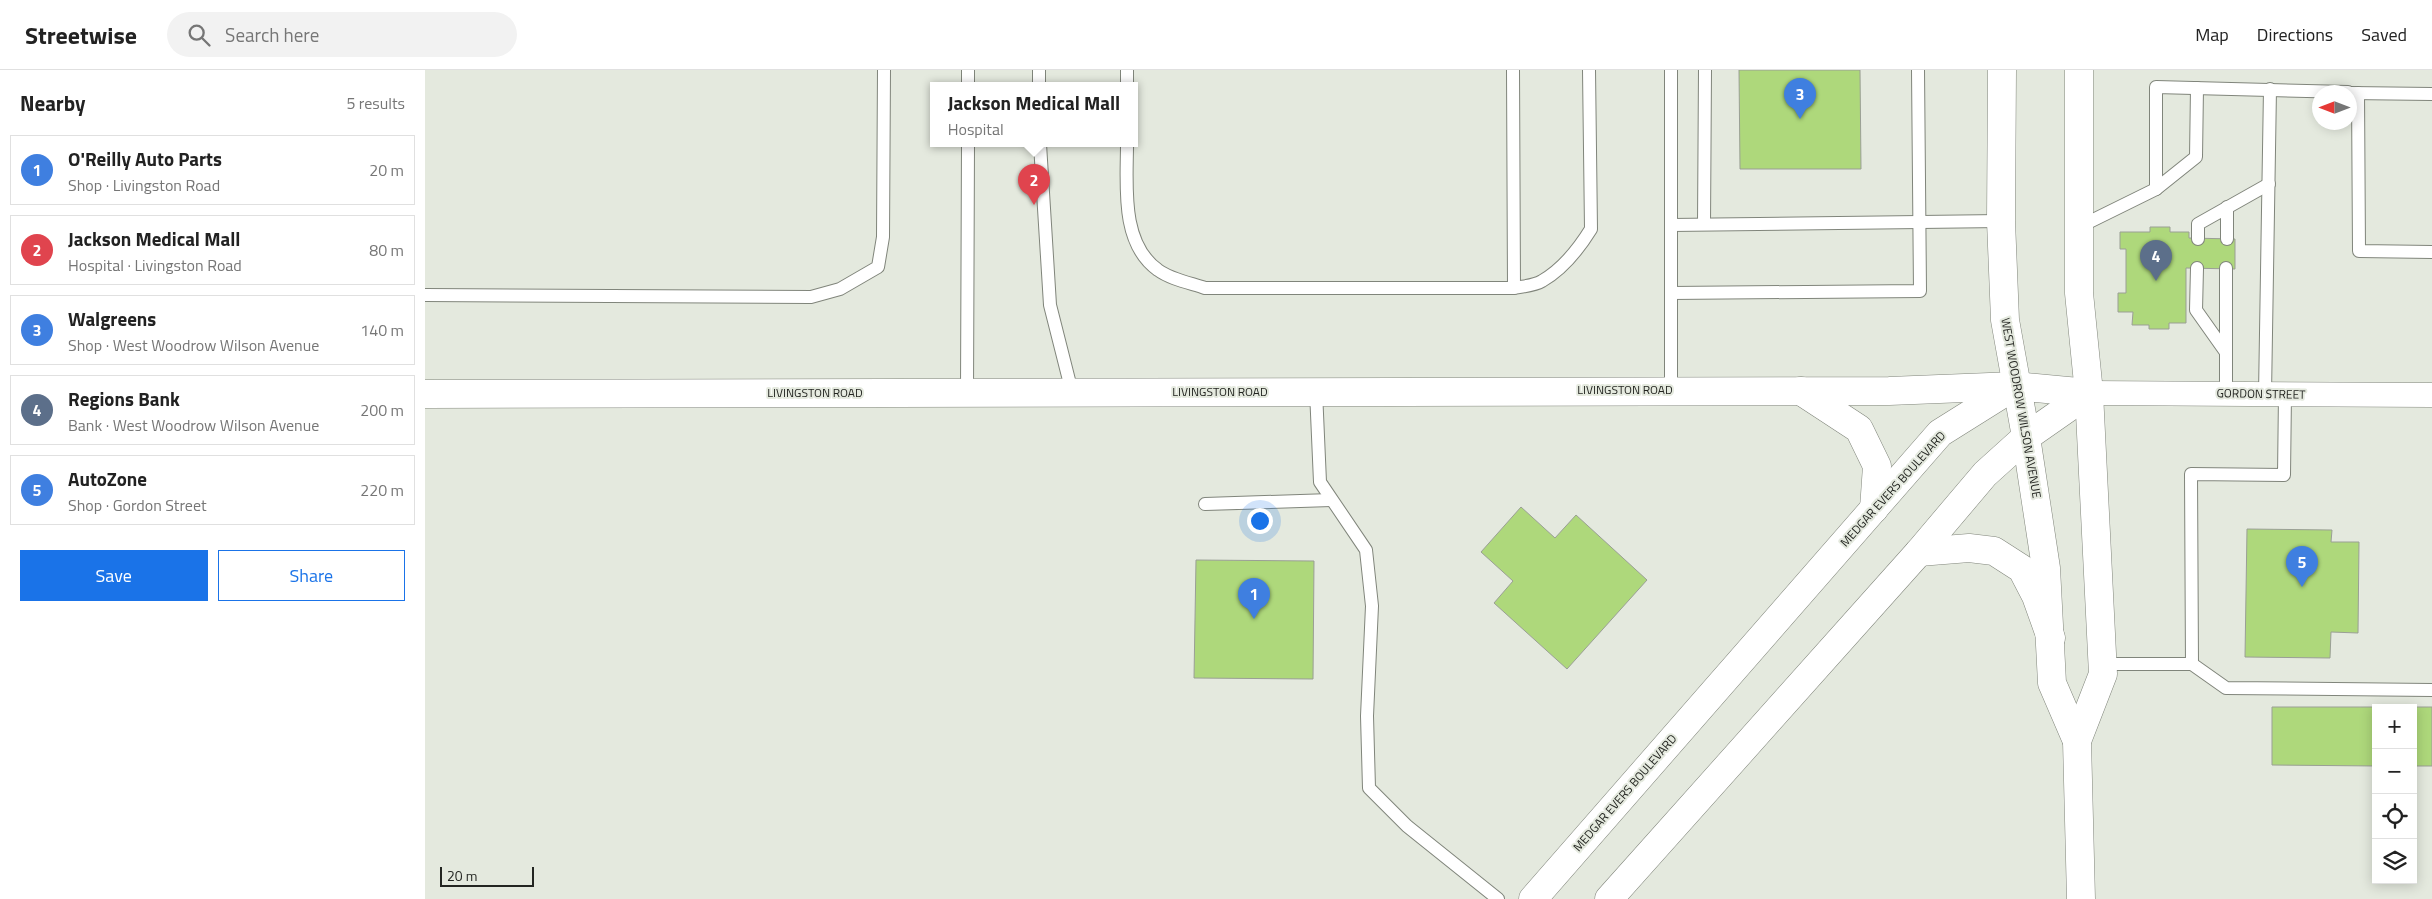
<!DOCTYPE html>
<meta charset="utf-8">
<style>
:root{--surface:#fff;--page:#f2f2f2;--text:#222;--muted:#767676;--line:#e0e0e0;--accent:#1a73e8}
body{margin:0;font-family:"Titillium Web",sans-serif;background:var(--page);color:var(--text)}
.controls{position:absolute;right:15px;bottom:15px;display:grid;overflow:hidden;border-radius:0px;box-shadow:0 2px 12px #0003}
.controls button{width:45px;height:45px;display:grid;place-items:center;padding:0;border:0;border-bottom:1px solid var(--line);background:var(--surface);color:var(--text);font:25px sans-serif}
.compass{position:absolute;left:1887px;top:15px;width:45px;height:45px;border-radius:50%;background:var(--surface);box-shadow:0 2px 12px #0003;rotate:270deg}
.scale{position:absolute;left:15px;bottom:12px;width:94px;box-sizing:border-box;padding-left:5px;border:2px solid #232521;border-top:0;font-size:14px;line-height:18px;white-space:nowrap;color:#232521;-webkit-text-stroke:4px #e4e9de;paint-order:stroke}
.you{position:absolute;left:834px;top:450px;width:18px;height:18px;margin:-12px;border:4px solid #fff;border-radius:50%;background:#1a73e8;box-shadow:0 0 0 8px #1a73e833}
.badge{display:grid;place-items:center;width:32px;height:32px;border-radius:50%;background:var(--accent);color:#fff;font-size:16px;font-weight:700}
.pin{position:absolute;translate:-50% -41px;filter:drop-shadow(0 1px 2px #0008)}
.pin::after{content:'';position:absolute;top:26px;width:18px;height:15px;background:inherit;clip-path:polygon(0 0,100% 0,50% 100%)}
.popup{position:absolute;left:505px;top:12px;width:208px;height:65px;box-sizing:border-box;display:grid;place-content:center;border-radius:0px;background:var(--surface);filter:drop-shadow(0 1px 4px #0005);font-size:16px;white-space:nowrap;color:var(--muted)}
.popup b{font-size:19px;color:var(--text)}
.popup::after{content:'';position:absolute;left:50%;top:100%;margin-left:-10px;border:10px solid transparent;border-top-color:var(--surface)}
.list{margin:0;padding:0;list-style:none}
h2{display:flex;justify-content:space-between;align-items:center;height:65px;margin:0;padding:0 20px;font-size:21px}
h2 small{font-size:16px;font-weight:400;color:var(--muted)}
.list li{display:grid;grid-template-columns:32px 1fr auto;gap:15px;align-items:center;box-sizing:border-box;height:70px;margin:0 10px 10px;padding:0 10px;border:1px solid var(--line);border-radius:0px}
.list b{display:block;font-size:19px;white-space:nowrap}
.list p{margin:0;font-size:16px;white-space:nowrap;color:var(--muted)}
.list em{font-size:16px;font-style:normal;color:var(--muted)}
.actions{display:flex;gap:10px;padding:15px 20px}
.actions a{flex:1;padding:11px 0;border:1px solid var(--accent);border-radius:0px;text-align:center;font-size:18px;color:var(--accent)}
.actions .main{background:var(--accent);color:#fff}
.icon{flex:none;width:28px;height:28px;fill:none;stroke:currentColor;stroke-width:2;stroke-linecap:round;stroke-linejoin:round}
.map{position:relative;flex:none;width:2007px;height:829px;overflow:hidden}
header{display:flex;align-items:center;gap:30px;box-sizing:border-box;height:70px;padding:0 25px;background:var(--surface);border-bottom:1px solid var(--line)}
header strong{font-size:24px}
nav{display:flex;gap:28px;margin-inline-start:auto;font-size:18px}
.search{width:350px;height:45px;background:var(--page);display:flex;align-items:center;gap:12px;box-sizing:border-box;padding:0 18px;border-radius:28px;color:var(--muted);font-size:19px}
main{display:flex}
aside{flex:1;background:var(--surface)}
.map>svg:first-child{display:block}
.building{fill:#aed87b;stroke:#9a9f95}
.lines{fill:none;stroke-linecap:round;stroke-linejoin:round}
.lane-casing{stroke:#80857b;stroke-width:14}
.street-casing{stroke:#80857b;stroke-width:25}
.secondary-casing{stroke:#80857b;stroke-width:29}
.primary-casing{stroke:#80857b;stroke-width:29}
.lane{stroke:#fff;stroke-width:12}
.street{stroke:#fff;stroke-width:24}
.secondary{stroke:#fff;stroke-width:28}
.primary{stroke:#fff;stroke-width:28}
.labels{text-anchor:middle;stroke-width:4;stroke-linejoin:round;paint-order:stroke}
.street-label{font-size:12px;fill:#232521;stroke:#e4e9de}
</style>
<header>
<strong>Streetwise</strong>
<div class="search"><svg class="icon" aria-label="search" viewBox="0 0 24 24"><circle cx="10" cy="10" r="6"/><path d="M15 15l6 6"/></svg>Search here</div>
<nav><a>Map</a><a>Directions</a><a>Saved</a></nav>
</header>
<main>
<aside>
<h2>Nearby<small>5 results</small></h2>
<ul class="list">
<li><span class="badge" style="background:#3f7fe0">1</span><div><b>O'Reilly Auto Parts</b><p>Shop · Livingston Road</p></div><em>20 m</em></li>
<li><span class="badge" style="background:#e0444e">2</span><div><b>Jackson Medical Mall</b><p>Hospital · Livingston Road</p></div><em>80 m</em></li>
<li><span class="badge" style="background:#3f7fe0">3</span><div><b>Walgreens</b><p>Shop · West Woodrow Wilson Avenue</p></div><em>140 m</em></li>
<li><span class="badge" style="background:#5c6f8a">4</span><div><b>Regions Bank</b><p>Bank · West Woodrow Wilson Avenue</p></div><em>200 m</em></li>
<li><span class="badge" style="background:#3f7fe0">5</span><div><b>AutoZone</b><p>Shop · Gordon Street</p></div><em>220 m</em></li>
</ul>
<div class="actions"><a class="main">Save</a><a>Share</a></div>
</aside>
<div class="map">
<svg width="2007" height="829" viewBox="0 0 2007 829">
<rect width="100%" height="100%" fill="#e4e9de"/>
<g class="building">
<polygon points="1314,0 1435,0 1436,99 1315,99"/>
<polygon points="1725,157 1745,157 1745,162 1764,162 1764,168 1810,169 1810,199 1761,198 1761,253 1744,253 1744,259 1724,259 1724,255 1707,255 1708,242 1693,242 1693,223 1701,223 1701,179 1695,179 1695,162 1725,162"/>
<polygon points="1096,437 1130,468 1151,445 1222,510 1142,599 1069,533 1088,511 1056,482"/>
<polygon points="1822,459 1907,460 1906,472 1934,472 1933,563 1906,562 1905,588 1820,587"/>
<polygon points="771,490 889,491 888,609 769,608"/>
<polygon points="1847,637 2007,637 2007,696 1988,696 1988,638 1951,638 1951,696 1847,695"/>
</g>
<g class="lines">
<defs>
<g id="lane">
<polyline points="543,0 543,16"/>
<polyline points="614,0 614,16"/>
<polyline points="702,0 702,16"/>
<polyline points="1088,0 1089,218"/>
<polyline points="1246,0 1246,320"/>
<polyline points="1925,23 2007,24"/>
<polyline points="1933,23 1934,181 2007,182"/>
<polyline points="615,74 625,235 647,322"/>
<path d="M702,74C702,114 695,173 733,200C745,209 765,213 780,218H1089C1098,216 1109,216 1117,211C1138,199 1153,180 1166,159L1164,0"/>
<polyline points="1731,119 1771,87 1772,18"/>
<polyline points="1802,137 1802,169"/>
<polyline points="1279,154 1280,0"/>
<polyline points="1246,155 1576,151"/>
<polyline points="1654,157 1731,119 1731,17 1923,22"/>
<polyline points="1773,169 1773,154 1844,114"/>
<polyline points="1772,198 1771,240 1800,281"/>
<polyline points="1246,223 1495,221 1493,0"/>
<polyline points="0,225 386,227 415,219 453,197 458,167 459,0"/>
<polyline points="891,321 895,412 941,480 947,536 942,646 944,718 982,756 1073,829"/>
<polyline points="542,322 543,74"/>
<polyline points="1801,323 1801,198"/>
<polyline points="1840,324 1845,19"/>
<polyline points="780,434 906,430"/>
<polyline points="1677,594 1767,594 1766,404 1859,405 1860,324"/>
<polyline points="1767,594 1801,618 2007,620"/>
</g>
<polyline id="street" points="1664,323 2007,325"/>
<g id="secondary">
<polyline points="0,324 1464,321 1590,316"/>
<polyline points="1601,367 1621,498 1627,613 1652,671"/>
<polyline points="1656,829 1652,671 1678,604 1664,323"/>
</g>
<g id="primary">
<polyline points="1577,0 1576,151 1580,250 1601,367"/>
<polyline points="1654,0 1654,223 1664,323"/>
<polyline points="1376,321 1434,359 1452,396 1449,439"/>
<polyline points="1494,482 1544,478 1569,481 1597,499 1611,526 1626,568"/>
<polyline points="1108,829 1515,363 1590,316 1664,323"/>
<polyline points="1184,829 1494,482 1560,404 1601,367 1664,323"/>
</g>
</defs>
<use href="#lane" class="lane-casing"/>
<use href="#street" class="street-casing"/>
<use href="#secondary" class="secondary-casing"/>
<use href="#primary" class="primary-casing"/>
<use href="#lane" class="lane"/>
<use href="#street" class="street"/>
<use href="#secondary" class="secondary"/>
<use href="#primary" class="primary"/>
</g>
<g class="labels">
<g class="street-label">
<text x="1200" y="324">LIVINGSTON ROAD</text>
<text x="795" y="326">LIVINGSTON ROAD</text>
<text x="390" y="327">LIVINGSTON ROAD</text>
<text transform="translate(1836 324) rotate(1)" y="4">GORDON STREET</text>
<text transform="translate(1596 338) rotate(80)" y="4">WEST WOODROW WILSON AVENUE</text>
<text transform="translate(1468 419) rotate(-48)" y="4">MEDGAR EVERS BOULEVARD</text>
<text transform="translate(1200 723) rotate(-49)" y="4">MEDGAR EVERS BOULEVARD</text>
</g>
</g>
</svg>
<div class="controls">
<button>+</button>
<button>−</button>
<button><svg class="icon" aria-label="locate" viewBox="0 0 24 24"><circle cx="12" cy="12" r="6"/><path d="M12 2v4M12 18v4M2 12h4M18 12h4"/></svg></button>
<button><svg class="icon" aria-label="layers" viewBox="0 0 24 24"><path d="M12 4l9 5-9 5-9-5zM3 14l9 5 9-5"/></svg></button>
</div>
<svg class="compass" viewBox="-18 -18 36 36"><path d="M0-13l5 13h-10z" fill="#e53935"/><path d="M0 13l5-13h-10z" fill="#767676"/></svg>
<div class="scale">20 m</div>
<div class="you"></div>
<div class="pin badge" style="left:829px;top:549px;background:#3f7fe0">1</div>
<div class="pin badge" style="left:609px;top:135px;background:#e0444e">2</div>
<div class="popup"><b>Jackson Medical Mall</b>Hospital</div>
<div class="pin badge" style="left:1375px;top:49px;background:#3f7fe0">3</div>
<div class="pin badge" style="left:1731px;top:211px;background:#5c6f8a">4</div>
<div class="pin badge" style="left:1877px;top:517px;background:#3f7fe0">5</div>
</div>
</main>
